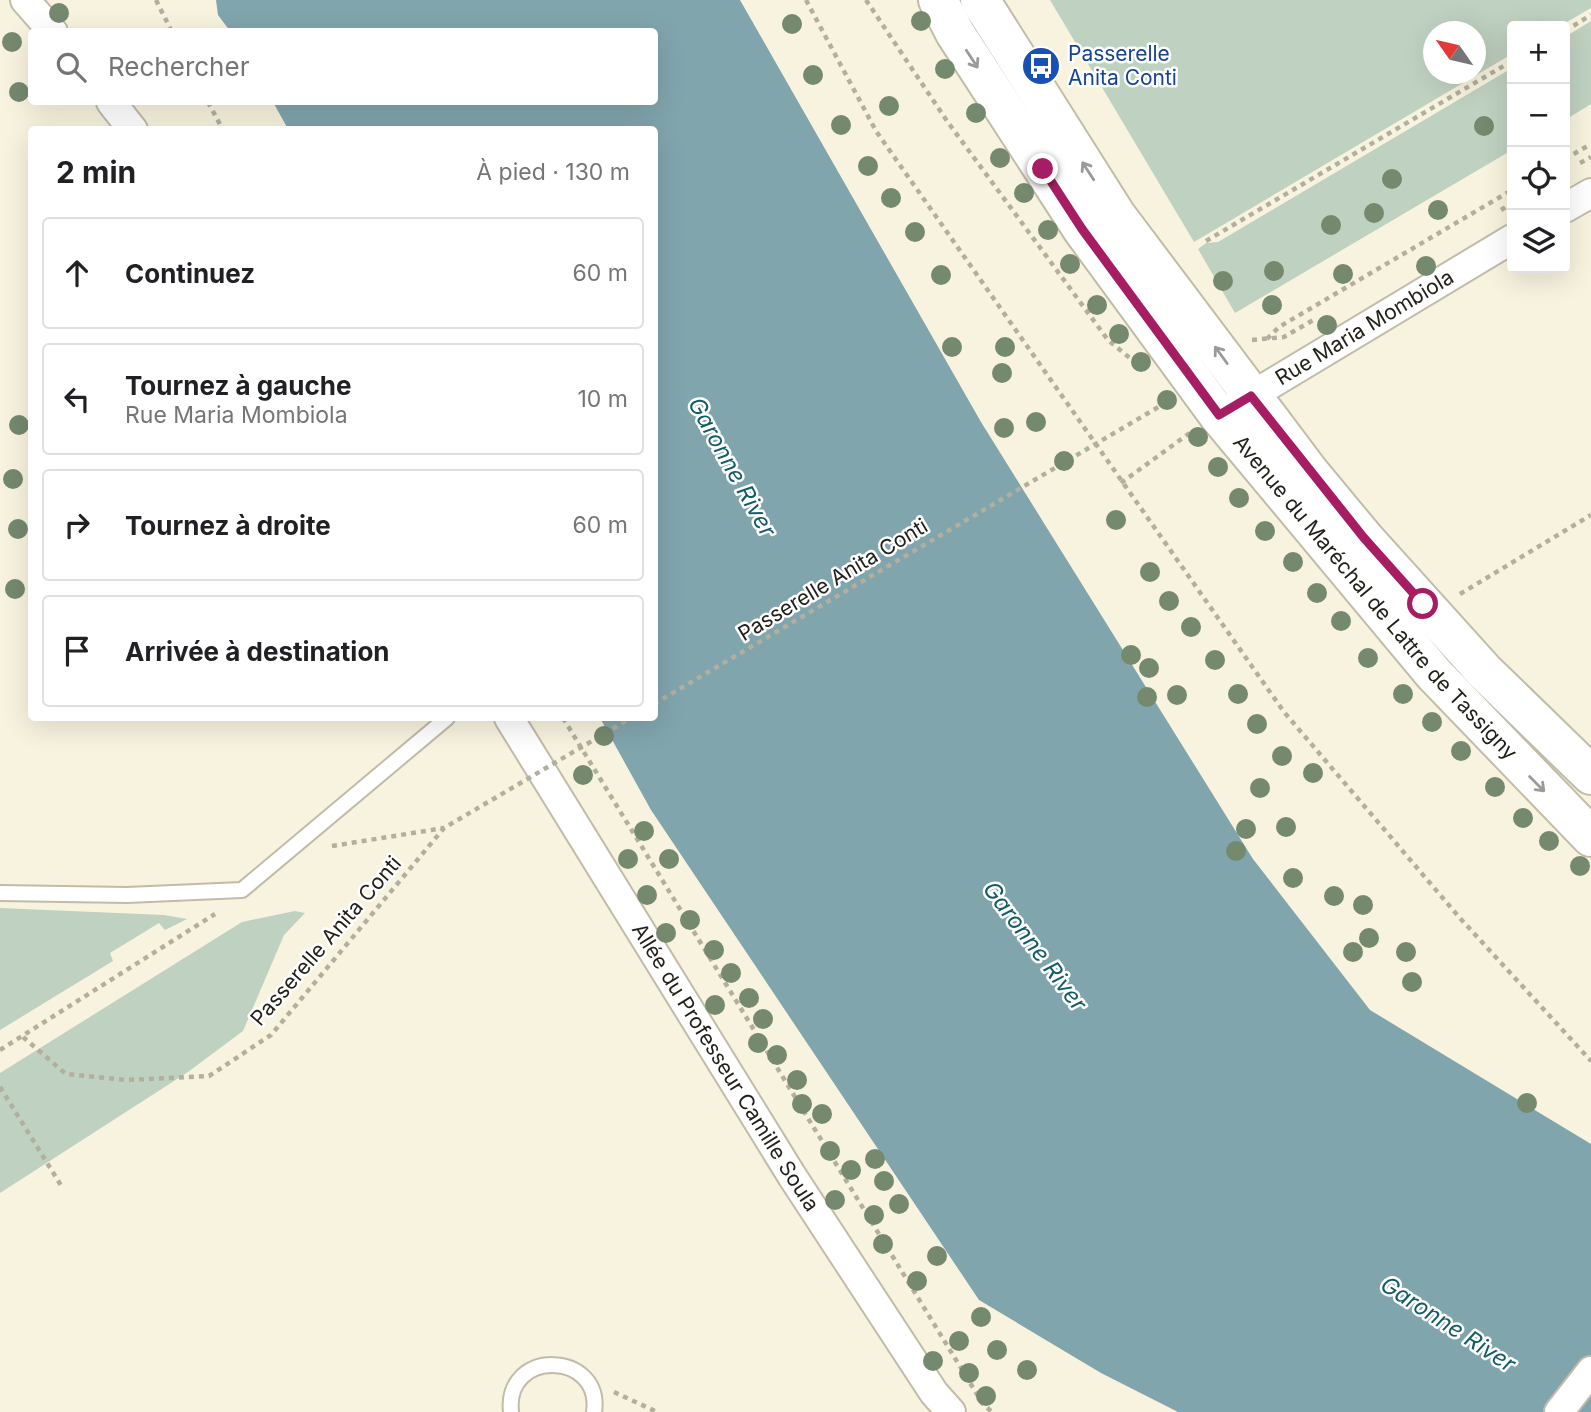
<!DOCTYPE html>
<html lang="fr">
<meta charset="utf-8">
<style>
:root{--surface:#fff;--page:#f2f2f2;--text:#202124;--muted:#757577;--line:#e0e0e0}
body{margin:0;font-family:Inter,sans-serif;background:var(--page);color:var(--text)}
.controls{position:absolute;right:21px;top:21px;display:grid;overflow:hidden;border-radius:7px;box-shadow:0 7px 28px #0002}
.controls button{width:63px;height:63px;display:grid;place-items:center;padding:0;border:0;border-bottom:2px solid var(--line);background:var(--surface);color:var(--text);font:35px sans-serif}
.compass{position:absolute;left:1423px;top:21px;width:63px;height:63px;border-radius:50%;background:var(--surface);box-shadow:0 7px 28px #0002;rotate:304deg}
.stop{position:absolute;width:21px;height:21px;margin:-16px;border:5px solid #a71d63;border-radius:50%;background:#fff}
.stop.end{background:#a71d63;border-color:#fff;box-shadow:0 2px 7px #0008}
.list{margin:0;padding:0;list-style:none}
h2{display:flex;justify-content:space-between;align-items:center;height:91px;margin:0;padding:0 28px;font-size:30px}
h2 small{font-size:23px;font-weight:400;color:var(--muted)}
.list li{display:grid;grid-template-columns:46px 1fr auto;gap:21px;align-items:center;box-sizing:border-box;height:112px;margin:0 14px 14px;padding:0 14px;border:2px solid var(--line);border-radius:7px}
.list b{display:block;font-size:26px;white-space:nowrap}
.list p{margin:0;font-size:23px;white-space:nowrap;color:var(--muted)}
.list em{font-size:23px;font-style:normal;color:var(--muted)}
.icon{flex:none;width:38px;height:38px;fill:none;stroke:currentColor;stroke-width:2;stroke-linecap:round;stroke-linejoin:round}
.map{position:relative;flex:none;width:1591px;height:1412px;overflow:hidden}
.search{position:absolute;background:var(--surface);box-shadow:0 7px 28px #0002;left:28px;top:28px;width:630px;height:77px;display:flex;align-items:center;gap:18px;box-sizing:border-box;padding:0 24px;border-radius:7px;color:var(--muted);font-size:26px}
.panel{position:absolute;background:var(--surface);box-shadow:0 7px 28px #0002;left:28px;top:126px;width:630px;height:595px;border-radius:7px}
.map>svg:first-child{display:block}
.green{fill:#bfd1c0;fill-rule:evenodd}
.water{fill:#81a5ad}
.lines{fill:none;stroke-linecap:round;stroke-linejoin:round}
.lane-casing{stroke:#c1bca8;stroke-width:18}
.street-casing{stroke:#c1bca8;stroke-width:32}
.primary-casing{stroke:#c1bca8;stroke-width:42}
.path{stroke:#b3af9e;stroke-width:4.5;stroke-dasharray:5 5;stroke-linecap:butt}
.lane{stroke:#fff;stroke-width:14}
.street{stroke:#fff;stroke-width:28}
.primary{stroke:#fff;stroke-width:38}
.path-bridge{stroke:#b3af9e;stroke-width:4.5;stroke-dasharray:5 5;stroke-linecap:butt}
.tree{fill:#75896f}
.oneway{stroke:#9b9a97}
.route{stroke:#a71d63;stroke-width:9}
.labels{text-anchor:middle;stroke-width:5;stroke-linejoin:round;paint-order:stroke}
.transit-label{font-size:21px;fill:#164399;stroke:#fff;text-anchor:start}
.street-label{font-size:21px;fill:#201e17;stroke:#fff}
.water-label{font-size:23px;font-style:italic;fill:#105b67;stroke:#fff}
</style>
<div class="map">
<svg width="1591" height="1412" viewBox="0 0 1591 1412">
<rect width="100%" height="100%" fill="#f8f3de"/>
<g class="green">
<path d="M1050,0H1591V8L1560,26H1512V54L1194,242ZM1434,32H1476V74H1434Z"/>
<polygon points="1591,21 1591,104 1565,120 1565,37"/>
<polygon points="1512,68 1512,150 1235,313 1198,249 1206,243 1218,242"/>
<polygon points="0,908 164,915 187,919 165,930 159,923 110,953 113,961 0,1030"/>
<polygon points="295,911 305,913 284,935 243,1031 188,1072 0,1193 0,1073 242,922"/>
</g>
<polygon class="water" points="216,0 740,0 981,422 1253,859 1370,1010 1591,1144 1591,1412 1178,1412 1101,1373 979,1300 651,810 600,718 654,718 654,130 288,129 273,102 654,102 654,32 230,31 218,15"/>
<g class="lines">
<defs>
<g id="lane">
<polyline points="0,893 127,895 242,890 447,718"/>
<path d="M511,1412C504,1348 603,1351 594,1412"/>
</g>
<g id="street">
<polyline points="25,0 53,32"/>
<polyline points="111,102 133,130"/>
<polyline points="1565,208 1591,193"/>
<path id="s1" d="M1236,405L1512,239"/>
<path id="s2" d="M509,718L792,1176L934,1393L951,1412"/>
<polyline points="1559,1412 1591,1371"/>
</g>
<g id="primary">
<path id="s3" d="M938,0L955,33L1082,229L1219,416L1434,674L1591,837"/>
<polyline points="980,0 1116,215 1310,473 1364,538 1484,671 1591,775"/>
</g>
</defs>
<use href="#lane" class="lane-casing"/>
<use href="#street" class="street-casing"/>
<use href="#primary" class="primary-casing"/>
<g class="path">
<polyline points="156,0 172,32"/>
<polyline points="806,0 876,131 1284,712 1459,917 1591,1061"/>
<polyline points="866,0 947,121 1108,340 1131,359"/>
<polyline points="1565,31 1591,15"/>
<polyline points="208,102 223,130"/>
<polyline points="1565,159 1591,144"/>
<polyline points="1580,163 1591,157"/>
<polyline points="1501,210 1512,203"/>
<polyline points="1206,241 1512,61"/>
<polyline points="1267,339 1279,327 1512,190"/>
<polyline points="1252,340 1284,337 1315,319"/>
<polyline points="1121,483 1191,432"/>
<polyline points="1460,594 1591,515"/>
<polyline points="563,718 983,1404 992,1412"/>
<polyline points="332,846 444,828"/>
<polyline points="0,1050 215,914"/>
<polyline points="0,1087 62,1187"/>
<polyline points="614,1392 657,1412"/>
</g>
<use href="#lane" class="lane"/>
<use href="#street" class="street"/>
<use href="#primary" class="primary"/>
<g class="path-bridge">
<polyline points="654,704 1172,399"/>
<polyline points="23,1037 66,1074 126,1080 209,1076 271,1035 444,828 631,718"/>
</g>
</g>
<g class="tree">
<circle cx="59" cy="13" r="10"/>
<circle cx="921" cy="21" r="10"/>
<circle cx="792" cy="24" r="10"/>
<circle cx="12" cy="42" r="10"/>
<circle cx="945" cy="69" r="10"/>
<circle cx="813" cy="75" r="10"/>
<circle cx="19" cy="92" r="10"/>
<circle cx="889" cy="106" r="10"/>
<circle cx="976" cy="113" r="10"/>
<circle cx="841" cy="125" r="10"/>
<circle cx="1484" cy="126" r="10"/>
<circle cx="1000" cy="158" r="10"/>
<circle cx="868" cy="166" r="10"/>
<circle cx="1392" cy="179" r="10"/>
<circle cx="1024" cy="193" r="10"/>
<circle cx="891" cy="198" r="10"/>
<circle cx="1438" cy="210" r="10"/>
<circle cx="1374" cy="213" r="10"/>
<circle cx="1331" cy="225" r="10"/>
<circle cx="1048" cy="230" r="10"/>
<circle cx="915" cy="232" r="10"/>
<circle cx="1070" cy="264" r="10"/>
<circle cx="1426" cy="266" r="10"/>
<circle cx="1274" cy="271" r="10"/>
<circle cx="1343" cy="274" r="10"/>
<circle cx="941" cy="275" r="10"/>
<circle cx="1223" cy="281" r="10"/>
<circle cx="1097" cy="305" r="10"/>
<circle cx="1272" cy="305" r="10"/>
<circle cx="1327" cy="325" r="10"/>
<circle cx="1119" cy="334" r="10"/>
<circle cx="952" cy="347" r="10"/>
<circle cx="1005" cy="347" r="10"/>
<circle cx="1141" cy="362" r="10"/>
<circle cx="1002" cy="373" r="10"/>
<circle cx="1167" cy="400" r="10"/>
<circle cx="1036" cy="422" r="10"/>
<circle cx="19" cy="425" r="10"/>
<circle cx="1004" cy="428" r="10"/>
<circle cx="1198" cy="437" r="10"/>
<circle cx="1064" cy="461" r="10"/>
<circle cx="1218" cy="467" r="10"/>
<circle cx="13" cy="479" r="10"/>
<circle cx="1239" cy="498" r="10"/>
<circle cx="1116" cy="520" r="10"/>
<circle cx="18" cy="529" r="10"/>
<circle cx="1265" cy="531" r="10"/>
<circle cx="1293" cy="562" r="10"/>
<circle cx="1150" cy="572" r="10"/>
<circle cx="15" cy="589" r="10"/>
<circle cx="1317" cy="593" r="10"/>
<circle cx="1169" cy="601" r="10"/>
<circle cx="1341" cy="621" r="10"/>
<circle cx="1191" cy="627" r="10"/>
<circle cx="1131" cy="655" r="10"/>
<circle cx="1368" cy="658" r="10"/>
<circle cx="1215" cy="660" r="10"/>
<circle cx="1149" cy="668" r="10"/>
<circle cx="1238" cy="694" r="10"/>
<circle cx="1403" cy="694" r="10"/>
<circle cx="1177" cy="695" r="10"/>
<circle cx="1147" cy="697" r="10"/>
<circle cx="1432" cy="722" r="10"/>
<circle cx="1257" cy="724" r="10"/>
<circle cx="604" cy="736" r="10"/>
<circle cx="1461" cy="751" r="10"/>
<circle cx="1282" cy="756" r="10"/>
<circle cx="1313" cy="773" r="10"/>
<circle cx="583" cy="775" r="10"/>
<circle cx="1495" cy="787" r="10"/>
<circle cx="1260" cy="788" r="10"/>
<circle cx="1523" cy="818" r="10"/>
<circle cx="1286" cy="827" r="10"/>
<circle cx="1246" cy="829" r="10"/>
<circle cx="644" cy="831" r="10"/>
<circle cx="1549" cy="841" r="10"/>
<circle cx="1236" cy="851" r="10"/>
<circle cx="628" cy="859" r="10"/>
<circle cx="669" cy="859" r="10"/>
<circle cx="1580" cy="866" r="10"/>
<circle cx="1293" cy="878" r="10"/>
<circle cx="647" cy="895" r="10"/>
<circle cx="1334" cy="896" r="10"/>
<circle cx="1363" cy="905" r="10"/>
<circle cx="690" cy="920" r="10"/>
<circle cx="666" cy="933" r="10"/>
<circle cx="1369" cy="938" r="10"/>
<circle cx="714" cy="950" r="10"/>
<circle cx="1353" cy="952" r="10"/>
<circle cx="1406" cy="952" r="10"/>
<circle cx="731" cy="973" r="10"/>
<circle cx="1412" cy="982" r="10"/>
<circle cx="749" cy="998" r="10"/>
<circle cx="715" cy="1005" r="10"/>
<circle cx="763" cy="1019" r="10"/>
<circle cx="758" cy="1043" r="10"/>
<circle cx="777" cy="1055" r="10"/>
<circle cx="797" cy="1080" r="10"/>
<circle cx="1527" cy="1103" r="10"/>
<circle cx="802" cy="1104" r="10"/>
<circle cx="822" cy="1114" r="10"/>
<circle cx="830" cy="1151" r="10"/>
<circle cx="875" cy="1159" r="10"/>
<circle cx="851" cy="1170" r="10"/>
<circle cx="884" cy="1181" r="10"/>
<circle cx="835" cy="1200" r="10"/>
<circle cx="899" cy="1204" r="10"/>
<circle cx="874" cy="1215" r="10"/>
<circle cx="883" cy="1244" r="10"/>
<circle cx="937" cy="1256" r="10"/>
<circle cx="917" cy="1281" r="10"/>
<circle cx="981" cy="1317" r="10"/>
<circle cx="959" cy="1341" r="10"/>
<circle cx="997" cy="1350" r="10"/>
<circle cx="933" cy="1361" r="10"/>
<circle cx="1027" cy="1370" r="10"/>
<circle cx="969" cy="1373" r="10"/>
<circle cx="986" cy="1396" r="10"/>
</g>
<defs><path id="oneway-shaft" d="M-6 0H5M1.5-3L5.5 0L1.5 3" fill="none" stroke-width="1.6" stroke-linecap="round" stroke-linejoin="round" transform="scale(1.75)"/></defs>
<g class="oneway">
<use href="#oneway-shaft" transform="translate(972 59) rotate(57)"/>
<use href="#oneway-shaft" transform="translate(1088 171) rotate(-123)"/>
<use href="#oneway-shaft" transform="translate(1221 355) rotate(-126)"/>
<use href="#oneway-shaft" transform="translate(1537 784) rotate(45)"/>
</g>
<g class="lines">
<polyline class="route" points="1043,169 1082,229 1219,415 1251,396 1364,538 1423,604"/>
</g>
<defs>
<symbol id="bus-disc" viewBox="-11 -11 22 22"><circle r="9.5" fill="#1a4fb4" stroke="#fff"/><path d="M-5-6H5V4H4V6H2V4H-2V6H-4V4H-5ZM-3.5-4V0h7V-4ZM-3.5 1.2v1.5H-2V1.2ZM2 1.2v1.5H3.5V1.2Z" fill="#fff"/></symbol>
</defs>
<g fill-rule="evenodd">
<use href="#bus-disc" x="1019" y="44" width="44" height="44"/>
</g>
<g class="labels">
<g class="transit-label">
<text x="1068" y="61">Passerelle<tspan x="1068" dy="24">Anita Conti</tspan></text>
</g>
<g class="street-label">
<text dy="7" stroke="none"><textPath href="#s1" startOffset="150">Rue Maria Mombiola</textPath></text>
<text transform="translate(833 580) rotate(-31)" y="7">Passerelle Anita Conti</text>
<text dy="7" stroke="none"><textPath href="#s3" startOffset="742">Avenue du Maréchal de Lattre de Tassigny</textPath></text>
<text transform="translate(326 941) rotate(-49)" y="7">Passerelle Anita Conti</text>
<text dy="7" stroke="none"><textPath href="#s2" startOffset="411">Allée du Professeur Camille Soula</textPath></text>
</g>
<g class="water-label">
<text transform="translate(732 467) rotate(61)" y="8">Garonne River</text>
<text transform="translate(1035 946) rotate(53)" y="8">Garonne River</text>
<text transform="translate(1448 1324) rotate(33)" y="8">Garonne River</text>
</g>
</g>
</svg>
<div class="controls">
<button>+</button>
<button>−</button>
<button><svg class="icon" aria-label="locate" viewBox="0 0 24 24"><circle cx="12" cy="12" r="6"/><path d="M12 2v4M12 18v4M2 12h4M18 12h4"/></svg></button>
<button><svg class="icon" aria-label="layers" viewBox="0 0 24 24"><path d="M12 4l9 5-9 5-9-5zM3 14l9 5 9-5"/></svg></button>
</div>
<svg class="compass" viewBox="-18 -18 36 36"><path d="M0-13l5 13h-10z" fill="#e53935"/><path d="M0 13l5-13h-10z" fill="#757577"/></svg>
<div class="stop" style="left:1423px;top:604px"></div>
<div class="stop end" style="left:1043px;top:169px"></div>
<div class="search"><svg class="icon" aria-label="search" viewBox="0 0 24 24"><circle cx="10" cy="10" r="6"/><path d="M15 15l6 6"/></svg>Rechercher</div>
<section class="panel">
<h2>2 min<small>À pied · 130 m</small></h2>
<ul class="list">
<li><svg class="icon" aria-label="ahead" viewBox="0 0 24 24"><path d="M12 20V5M6 11l6-6 6 6"/></svg><div><b>Continuez</b></div><em>60 m</em></li>
<li><svg class="icon" aria-label="left" viewBox="0 0 24 24"><path d="M17 20v-9H6M10 6l-5 5 5 5"/></svg><div><b>Tournez à gauche</b><p>Rue Maria Mombiola</p></div><em>10 m</em></li>
<li><svg class="icon" aria-label="right" viewBox="0 0 24 24"><path d="M7 20v-9h11M14 6l5 5-5 5"/></svg><div><b>Tournez à droite</b></div><em>60 m</em></li>
<li><svg class="icon" aria-label="arrive" viewBox="0 0 24 24"><path d="M6 21V4h12l-3 4 3 4H6"/></svg><div><b>Arrivée à destination</b></div></li>
</ul>
</section>
</div>
